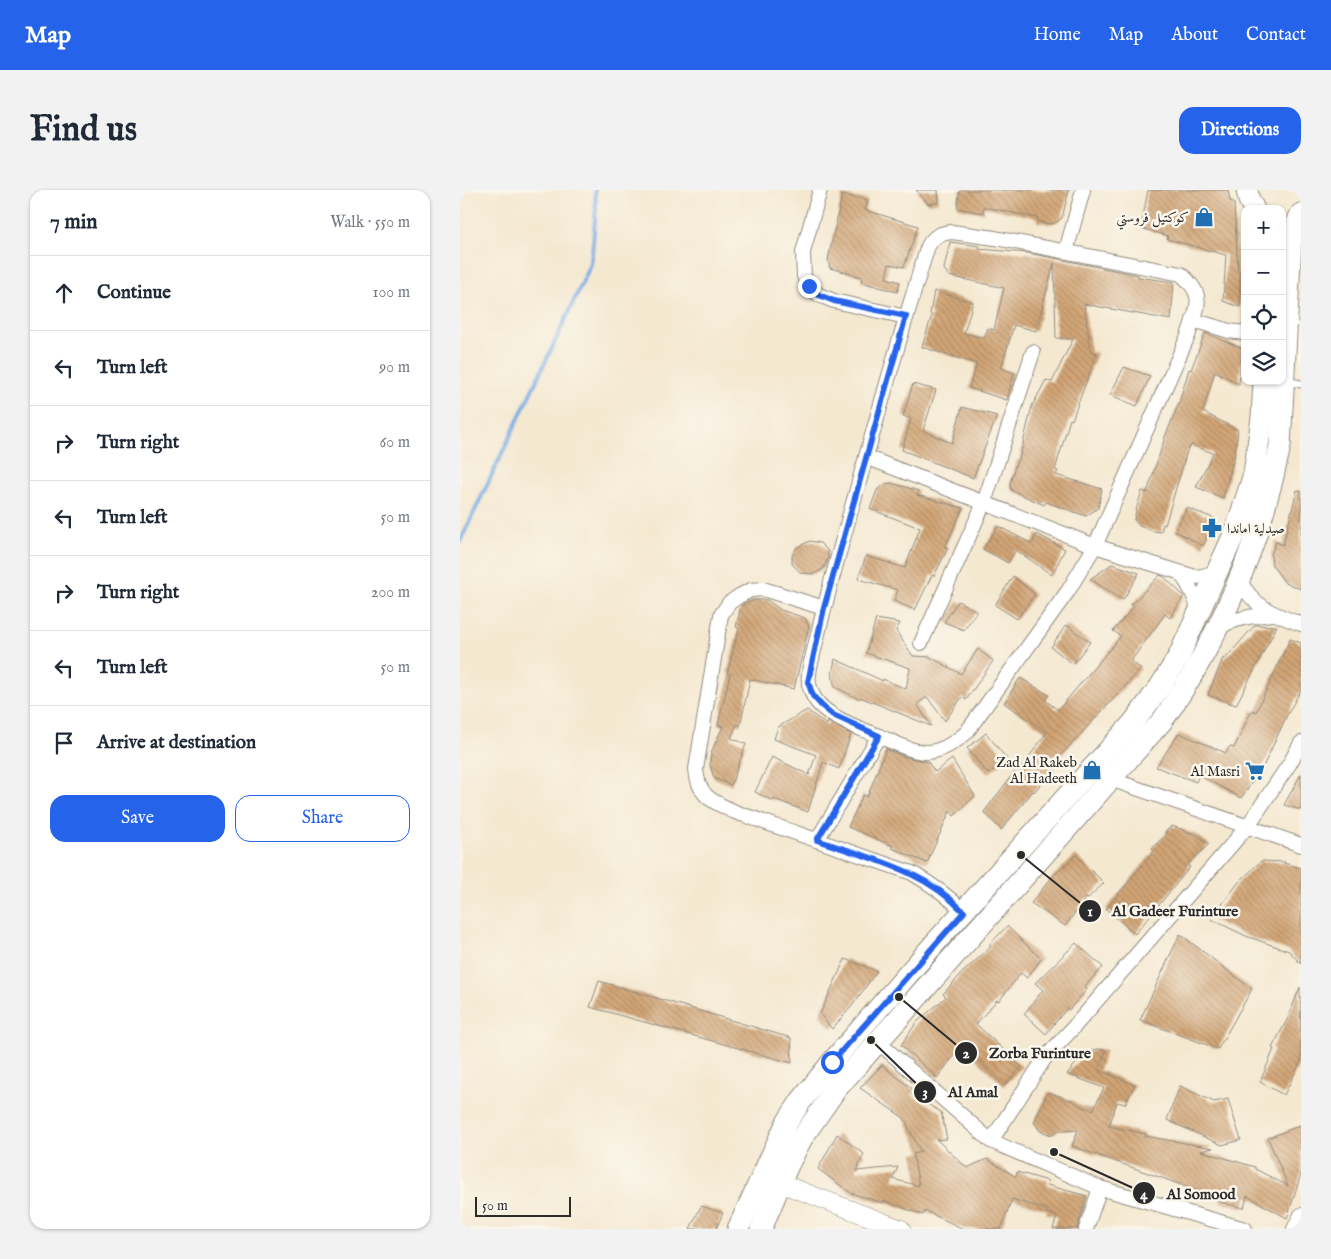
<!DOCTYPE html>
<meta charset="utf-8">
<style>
:root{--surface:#fff;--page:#f2f2f3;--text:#1f2937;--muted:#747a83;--line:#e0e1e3;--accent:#2563eb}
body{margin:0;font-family:"IM FELL English",Amiri,serif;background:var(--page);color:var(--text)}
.controls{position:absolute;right:15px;top:15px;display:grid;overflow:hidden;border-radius:10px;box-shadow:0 1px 4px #0004}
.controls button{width:45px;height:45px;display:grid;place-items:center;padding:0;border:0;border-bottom:1px solid var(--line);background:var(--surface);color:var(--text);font:25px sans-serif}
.scale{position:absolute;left:15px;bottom:12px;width:96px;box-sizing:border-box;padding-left:5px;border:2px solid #2b2b2b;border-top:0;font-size:14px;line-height:18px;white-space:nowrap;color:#2b2b2b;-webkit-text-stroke:4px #fbf7ec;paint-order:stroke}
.stop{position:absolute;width:15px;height:15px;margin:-11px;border:4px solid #2563eb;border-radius:50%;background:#fff}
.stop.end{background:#2563eb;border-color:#fff;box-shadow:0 1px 5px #0008}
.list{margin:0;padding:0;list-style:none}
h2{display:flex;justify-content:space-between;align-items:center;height:65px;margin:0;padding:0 20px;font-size:21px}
h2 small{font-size:16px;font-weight:400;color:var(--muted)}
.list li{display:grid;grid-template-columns:32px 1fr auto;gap:15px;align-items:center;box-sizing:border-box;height:75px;padding:0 20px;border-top:1px solid var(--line)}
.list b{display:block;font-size:19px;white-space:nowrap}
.list em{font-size:16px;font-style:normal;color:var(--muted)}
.actions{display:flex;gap:10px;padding:15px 20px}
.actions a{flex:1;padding:11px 0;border:1px solid var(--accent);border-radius:15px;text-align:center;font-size:18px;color:var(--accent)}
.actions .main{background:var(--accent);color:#fff}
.icon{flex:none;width:28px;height:28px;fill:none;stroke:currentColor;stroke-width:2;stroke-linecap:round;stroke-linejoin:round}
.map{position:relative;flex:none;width:841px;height:1039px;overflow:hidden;border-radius:15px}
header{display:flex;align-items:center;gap:30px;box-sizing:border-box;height:70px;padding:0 25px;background:var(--accent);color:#fff}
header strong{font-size:24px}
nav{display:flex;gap:28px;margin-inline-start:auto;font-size:18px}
.intro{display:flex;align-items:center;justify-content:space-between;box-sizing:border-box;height:120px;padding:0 30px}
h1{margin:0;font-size:35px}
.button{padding:12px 22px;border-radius:15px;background:var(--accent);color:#fff;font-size:18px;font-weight:700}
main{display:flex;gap:30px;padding:0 30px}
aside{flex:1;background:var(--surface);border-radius:15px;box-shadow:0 1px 4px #0004}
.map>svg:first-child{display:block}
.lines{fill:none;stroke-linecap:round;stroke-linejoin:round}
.stream{stroke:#77aae3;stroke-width:4}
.building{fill:url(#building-back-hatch)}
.service-casing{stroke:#908a7e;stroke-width:9}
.minor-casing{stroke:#908a7e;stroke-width:16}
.tertiary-casing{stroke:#908a7e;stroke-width:19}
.primary-casing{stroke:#908a7e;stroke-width:23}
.service{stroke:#fff;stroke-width:7}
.minor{stroke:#fff;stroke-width:14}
.tertiary{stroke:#fff;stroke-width:18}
.primary{stroke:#fff;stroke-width:21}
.route{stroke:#2563eb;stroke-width:6}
.labels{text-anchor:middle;stroke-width:5;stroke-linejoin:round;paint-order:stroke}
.poi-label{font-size:14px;fill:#2b2b2b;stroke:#fbf7ec;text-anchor:end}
.leader{fill:none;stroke:#2b2b2b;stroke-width:2}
.callout-dot{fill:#2b2b2b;stroke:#fbf7ec;stroke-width:2}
.mark-label{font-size:15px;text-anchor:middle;font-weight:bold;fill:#fff}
.callout-label{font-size:15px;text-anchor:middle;font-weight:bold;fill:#2b2b2b;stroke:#fbf7ec;stroke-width:5;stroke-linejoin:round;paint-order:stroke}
</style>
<header>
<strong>Map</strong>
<nav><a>Home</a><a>Map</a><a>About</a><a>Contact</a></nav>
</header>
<div class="intro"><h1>Find us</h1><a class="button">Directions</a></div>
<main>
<aside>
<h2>7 min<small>Walk · 550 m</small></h2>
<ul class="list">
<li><svg class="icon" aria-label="ahead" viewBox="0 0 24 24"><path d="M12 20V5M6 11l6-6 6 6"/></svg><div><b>Continue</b></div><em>100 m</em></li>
<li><svg class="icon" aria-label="left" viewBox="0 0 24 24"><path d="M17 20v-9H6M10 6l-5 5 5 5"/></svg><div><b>Turn left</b></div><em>90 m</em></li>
<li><svg class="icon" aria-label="right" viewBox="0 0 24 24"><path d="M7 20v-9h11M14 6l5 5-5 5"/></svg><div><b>Turn right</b></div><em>60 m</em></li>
<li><svg class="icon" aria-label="left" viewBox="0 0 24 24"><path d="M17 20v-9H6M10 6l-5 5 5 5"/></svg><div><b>Turn left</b></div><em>50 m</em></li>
<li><svg class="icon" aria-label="right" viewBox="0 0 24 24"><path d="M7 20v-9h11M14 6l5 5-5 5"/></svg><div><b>Turn right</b></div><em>200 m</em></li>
<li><svg class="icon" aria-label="left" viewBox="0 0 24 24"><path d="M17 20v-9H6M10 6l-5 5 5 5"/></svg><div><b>Turn left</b></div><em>50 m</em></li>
<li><svg class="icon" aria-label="arrive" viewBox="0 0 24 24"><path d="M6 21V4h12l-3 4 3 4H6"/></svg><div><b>Arrive at destination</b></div></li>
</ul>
<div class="actions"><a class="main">Save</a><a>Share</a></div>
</aside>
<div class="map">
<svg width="841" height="1039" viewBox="0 0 841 1039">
<defs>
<pattern id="building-back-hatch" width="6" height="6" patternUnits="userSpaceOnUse" patternTransform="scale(1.25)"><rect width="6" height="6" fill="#d2a576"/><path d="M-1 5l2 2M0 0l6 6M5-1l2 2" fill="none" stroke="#ab8761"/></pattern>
</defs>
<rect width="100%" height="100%" fill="#fbf7ec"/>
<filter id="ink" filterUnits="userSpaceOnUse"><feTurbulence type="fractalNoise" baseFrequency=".02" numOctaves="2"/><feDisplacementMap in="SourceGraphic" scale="10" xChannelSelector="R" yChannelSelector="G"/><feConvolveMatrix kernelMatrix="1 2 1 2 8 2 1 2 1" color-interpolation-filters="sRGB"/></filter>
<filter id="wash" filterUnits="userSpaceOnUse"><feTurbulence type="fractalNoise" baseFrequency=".0096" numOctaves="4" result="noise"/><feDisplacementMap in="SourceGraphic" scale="20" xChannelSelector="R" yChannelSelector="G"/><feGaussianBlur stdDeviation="1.12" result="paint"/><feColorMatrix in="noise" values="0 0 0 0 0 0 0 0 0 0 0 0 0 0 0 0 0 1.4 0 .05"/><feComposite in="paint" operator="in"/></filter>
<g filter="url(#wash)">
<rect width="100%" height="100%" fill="#f4e8d0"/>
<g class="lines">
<polyline class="stream" points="0,352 99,143 131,74 136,19 135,0"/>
</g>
<g id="blocks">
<g class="building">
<polygon points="456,0 478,0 479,12 468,14"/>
<polygon points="500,0 609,0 602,28 597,32 591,34 577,32 578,28 524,17 523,23 497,18"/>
<polygon points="688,0 768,0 770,11 774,13 778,81 780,81 780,117 763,111 766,65 707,49 708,46 681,38"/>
<polygon points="382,5 408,10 405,20 458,36 444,77 429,74 426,88 440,92 437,102 401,92 402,87 370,78 368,70"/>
<polygon points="490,52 520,56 519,59 568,63 678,85 678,87 714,92 711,130 624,114 631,162 637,163 612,230 610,229 595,280 598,281 596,285 642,299 638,318 626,326 586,312 584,315 551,300 550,293 557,270 559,270 572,216 586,190 592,192 613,149 596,148 594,73 576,141 554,135 541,178 554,183 547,210 509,198 517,174 462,157 472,125 470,124 474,101 513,112 504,143 524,148 528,138 534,140 544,98 489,86 484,79"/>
<polygon points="745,143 782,158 779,194 755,181 743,222 778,240 774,268 763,308 736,297 753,263 731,255 730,258 728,258 705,335 703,334 701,342 693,341 679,336 674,330 676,320 682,301 687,303 705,247 719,213 729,179 731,180"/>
<polygon points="664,177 690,186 677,216 650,205"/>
<polygon points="453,194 476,200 463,241 492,253 502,217 537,226 513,288 442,260 451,229 443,226"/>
<polygon points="431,293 459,301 457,305 503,318 485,357 488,358 474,386 472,385 455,420 434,411 438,400 398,389 406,366 445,378 460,338 410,319 417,300 425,294"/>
<polygon points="837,300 841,301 841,399 825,393 812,375 811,364 816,352 823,355"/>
<polygon points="727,318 756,329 743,356 715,341"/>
<polygon points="538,336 572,354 577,344 605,359 592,385 556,360 548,373 523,359"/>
<polygon points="350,351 360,353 368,361 368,369 363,379 354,384 341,383 332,374 332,366 337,357"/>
<polygon points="652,374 679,383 663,410 630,389"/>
<polygon points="700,385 704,387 724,406 710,428 705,424 671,471 681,479 592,575 595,577 574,602 573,601 541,640 524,622 556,580 558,582 587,542 544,513 560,488 589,505 585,510 598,520 661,446 653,441 674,416 671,415"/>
<polygon points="553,386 575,404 557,429 535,415"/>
<polygon points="294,410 307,410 321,420 345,428 349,436 334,499 290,489 280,536 277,534 271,548 286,554 271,595 254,588 250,575 251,563 263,536 258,535 270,484 267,484 279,438 276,437 281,416"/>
<polygon points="498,411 517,421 504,440 484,432"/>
<polygon points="416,429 440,433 436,441 453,466 470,467 501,484 518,459 533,471 506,510 502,507 485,531 467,507 457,514 471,536 400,507 399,509 375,497 372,485 375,469 423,491 423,489 446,499 450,478 406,463"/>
<polygon points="606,435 630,452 613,474 591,457"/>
<polygon points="795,435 817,436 776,515 748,505 763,468 765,469"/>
<polygon points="830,449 841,453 841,500 827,525 803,577 781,608 739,585 736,592 696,577 719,543 766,563 770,556 774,558 792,520 796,522"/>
<polygon points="347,520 367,535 368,532 391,544 379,579 363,572 348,622 314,609 313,611 295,602 312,567 349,585 356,565 314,549 318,537"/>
<polygon points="526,543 547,569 528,584 507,558"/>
<polygon points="426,559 442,566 468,572 475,582 492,569 515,606 494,626 490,621 467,673 432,658 433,656 388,637 403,605 407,607"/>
<polygon points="841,584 841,620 824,615"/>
<polygon points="712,636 735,644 749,654 727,675 730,677 675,744 646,719 694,661 692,658 707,644 705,642"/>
<polygon points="616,665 644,693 627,709 626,708 605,736 571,713 593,686"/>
<polygon points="801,671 825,672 824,673 841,678 841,774 829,761 786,746 751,729 778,693"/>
<polygon points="547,736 581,769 567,788 561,783 539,811 537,810 516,834 562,877 544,896 502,855 477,888 441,855 457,832 486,807 483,804 503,782 531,757 529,755"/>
<polygon points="720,744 792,799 758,859 680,830"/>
<polygon points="616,753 643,777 624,797 627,799 609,820 607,818 586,844 564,824 583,800 575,793"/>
<polygon points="385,769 417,781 392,816 372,839 360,824"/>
<polygon points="139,791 331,848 332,873 130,817"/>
<polygon points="840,797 841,871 824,905 800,892 814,859 812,858 828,828"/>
<polygon points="637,859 646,860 639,880 675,895 665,914 657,912 649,936 686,944 685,946 753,958 741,961 795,977 795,979 828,996 808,948 841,935 841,984 827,1028 787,1006 784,1018 760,1012 761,1009 612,956 618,940 598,941 592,945 580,941 574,932 588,902 613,911 620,916 633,920 644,898 607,884 624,864"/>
<polygon points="422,875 455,901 452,905 481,922 487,949 477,950 507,978 527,969 556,987 557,982 588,991 587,995 627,1006 617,1039 593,1039 597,1026 586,1023 587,1020 552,1009 541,1039 504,1039 465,1021 463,1025 424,1011 423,1013 391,1003 358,979 377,944 404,964 396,981 438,977 433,989 459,996 453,964 461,962 444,928 400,898"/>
<polygon points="720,896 754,912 768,909 781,950 762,955 707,930"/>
<polygon points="241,1016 263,1023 256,1039 230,1039"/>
</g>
</g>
</g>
<g filter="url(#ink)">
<use href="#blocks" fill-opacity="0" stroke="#908a7e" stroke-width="1"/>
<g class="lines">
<defs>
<polyline id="service" points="827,190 831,192 841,194"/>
<g id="minor">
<polyline points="360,0 343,62 344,86 349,96 359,105 374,111 446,127"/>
<path d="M492,42L535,48L721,84C747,107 737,117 728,146L635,356L608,401L506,543C472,572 458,563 421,547C400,538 360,526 352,503C351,500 349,496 349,493C347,481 353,467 355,456C365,414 376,373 388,331C414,239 439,147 468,56C475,45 480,43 492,42Z"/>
<polyline points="606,61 623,0"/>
<polyline points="733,130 769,141 785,143"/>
<polyline points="406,267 635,356 735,387 743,386 758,381"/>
<path d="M721,384C730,396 736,408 739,423"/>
<path d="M779,389C793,417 813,424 841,434"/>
<path d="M364,418L303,399L291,400L279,406L269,413L261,425L236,579C238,607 252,611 275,622L452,683C471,694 488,705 504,722"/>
<path d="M758,438C775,428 792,426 812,424"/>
<polyline points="461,453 524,313 573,162"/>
<polyline points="644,585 650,589 841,655"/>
<polyline points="357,650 419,546"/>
<polyline points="418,852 531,951 640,998 785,1039"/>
<polyline points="531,951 585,868 613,838 787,637 830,573 841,553"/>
<polyline points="626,1039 640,998"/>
<polyline points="834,1039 841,1025"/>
</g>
<polyline id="tertiary" points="320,993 441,1039"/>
<g id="primary">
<polyline points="787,0 789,10 794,19"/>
<polyline points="278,1039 326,934 341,911 372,872 475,753 673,533 700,497 719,466 776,340 794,284 802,227 804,191"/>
<path d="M301,1039L328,975L342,948L376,899L702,531C759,451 800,353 820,256L831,52L835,37L841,24"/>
</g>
</defs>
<use href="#service" class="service-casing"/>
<use href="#minor" class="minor-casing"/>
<use href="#tertiary" class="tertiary-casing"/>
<use href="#primary" class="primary-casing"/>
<use href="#service" class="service"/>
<use href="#minor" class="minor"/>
<use href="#tertiary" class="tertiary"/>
<use href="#primary" class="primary"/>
</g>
</g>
<g class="lines" filter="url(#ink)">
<path class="route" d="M349,96L359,105L374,111L446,126L364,418L348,492L353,506L362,516L373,525L419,546L357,650C411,669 463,679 504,722L372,872"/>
</g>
<defs>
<symbol id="shop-bare" viewBox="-9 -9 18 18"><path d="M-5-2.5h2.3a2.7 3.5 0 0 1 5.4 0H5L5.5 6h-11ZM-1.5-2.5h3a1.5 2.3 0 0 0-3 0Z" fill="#1f6fb2" stroke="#fbf7ec" stroke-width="2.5" paint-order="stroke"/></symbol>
<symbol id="pharmacy-bare" viewBox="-9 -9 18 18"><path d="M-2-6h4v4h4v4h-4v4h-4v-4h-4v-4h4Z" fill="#1f6fb2" stroke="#fbf7ec" stroke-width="2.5" paint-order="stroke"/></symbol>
<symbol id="supermarket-bare" viewBox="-9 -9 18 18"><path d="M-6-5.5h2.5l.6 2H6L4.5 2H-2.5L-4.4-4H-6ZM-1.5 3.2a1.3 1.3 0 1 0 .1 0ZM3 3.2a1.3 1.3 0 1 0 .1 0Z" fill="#1f6fb2" stroke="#fbf7ec" stroke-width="2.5" paint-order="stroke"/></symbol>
</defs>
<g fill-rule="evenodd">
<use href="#shop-bare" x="730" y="13" width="28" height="28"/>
<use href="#pharmacy-bare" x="738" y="324" width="28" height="28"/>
<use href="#shop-bare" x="618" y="566" width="28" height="28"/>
<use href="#supermarket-bare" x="781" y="567" width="28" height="28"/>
</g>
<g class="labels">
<g class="poi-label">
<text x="729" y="32">كوكتيل فروستي</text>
<text x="767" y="343" text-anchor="start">صيدلية اماندا</text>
<text x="617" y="577">Zad Al Rakeb<tspan x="617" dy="16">Al Hadeeth</tspan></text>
<text x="780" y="586">Al Masri</text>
</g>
</g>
<path class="leader" d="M561 665L630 721M439 807L506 863M411 850L465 902M594 962L684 1003"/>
<g class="callout-dot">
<circle cx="561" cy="665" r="5"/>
<circle cx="439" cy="807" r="5"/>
<circle cx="411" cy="850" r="5"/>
<circle cx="594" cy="962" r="5"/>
<circle cx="630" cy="721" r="12"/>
<circle cx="506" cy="863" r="12"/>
<circle cx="465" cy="902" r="12"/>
<circle cx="684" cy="1003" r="12"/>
</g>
<g class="mark-label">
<text x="630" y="726">1</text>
<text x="506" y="868">2</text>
<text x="465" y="907">3</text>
<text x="684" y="1009">4</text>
</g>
<g class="callout-label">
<text x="715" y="726">Al Gadeer Furinture</text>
<text x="580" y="868">Zorba Furinture</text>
<text x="513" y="907">Al Amal</text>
<text x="741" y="1009">Al Somood</text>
</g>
</svg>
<div class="controls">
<button>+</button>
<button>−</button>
<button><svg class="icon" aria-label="locate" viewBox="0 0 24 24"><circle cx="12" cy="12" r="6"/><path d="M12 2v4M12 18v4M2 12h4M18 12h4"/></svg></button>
<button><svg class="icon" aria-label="layers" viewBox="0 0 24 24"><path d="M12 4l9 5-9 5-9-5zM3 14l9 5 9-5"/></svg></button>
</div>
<div class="scale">50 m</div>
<div class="stop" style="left:372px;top:872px"></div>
<div class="stop end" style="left:349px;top:96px"></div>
</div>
</main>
